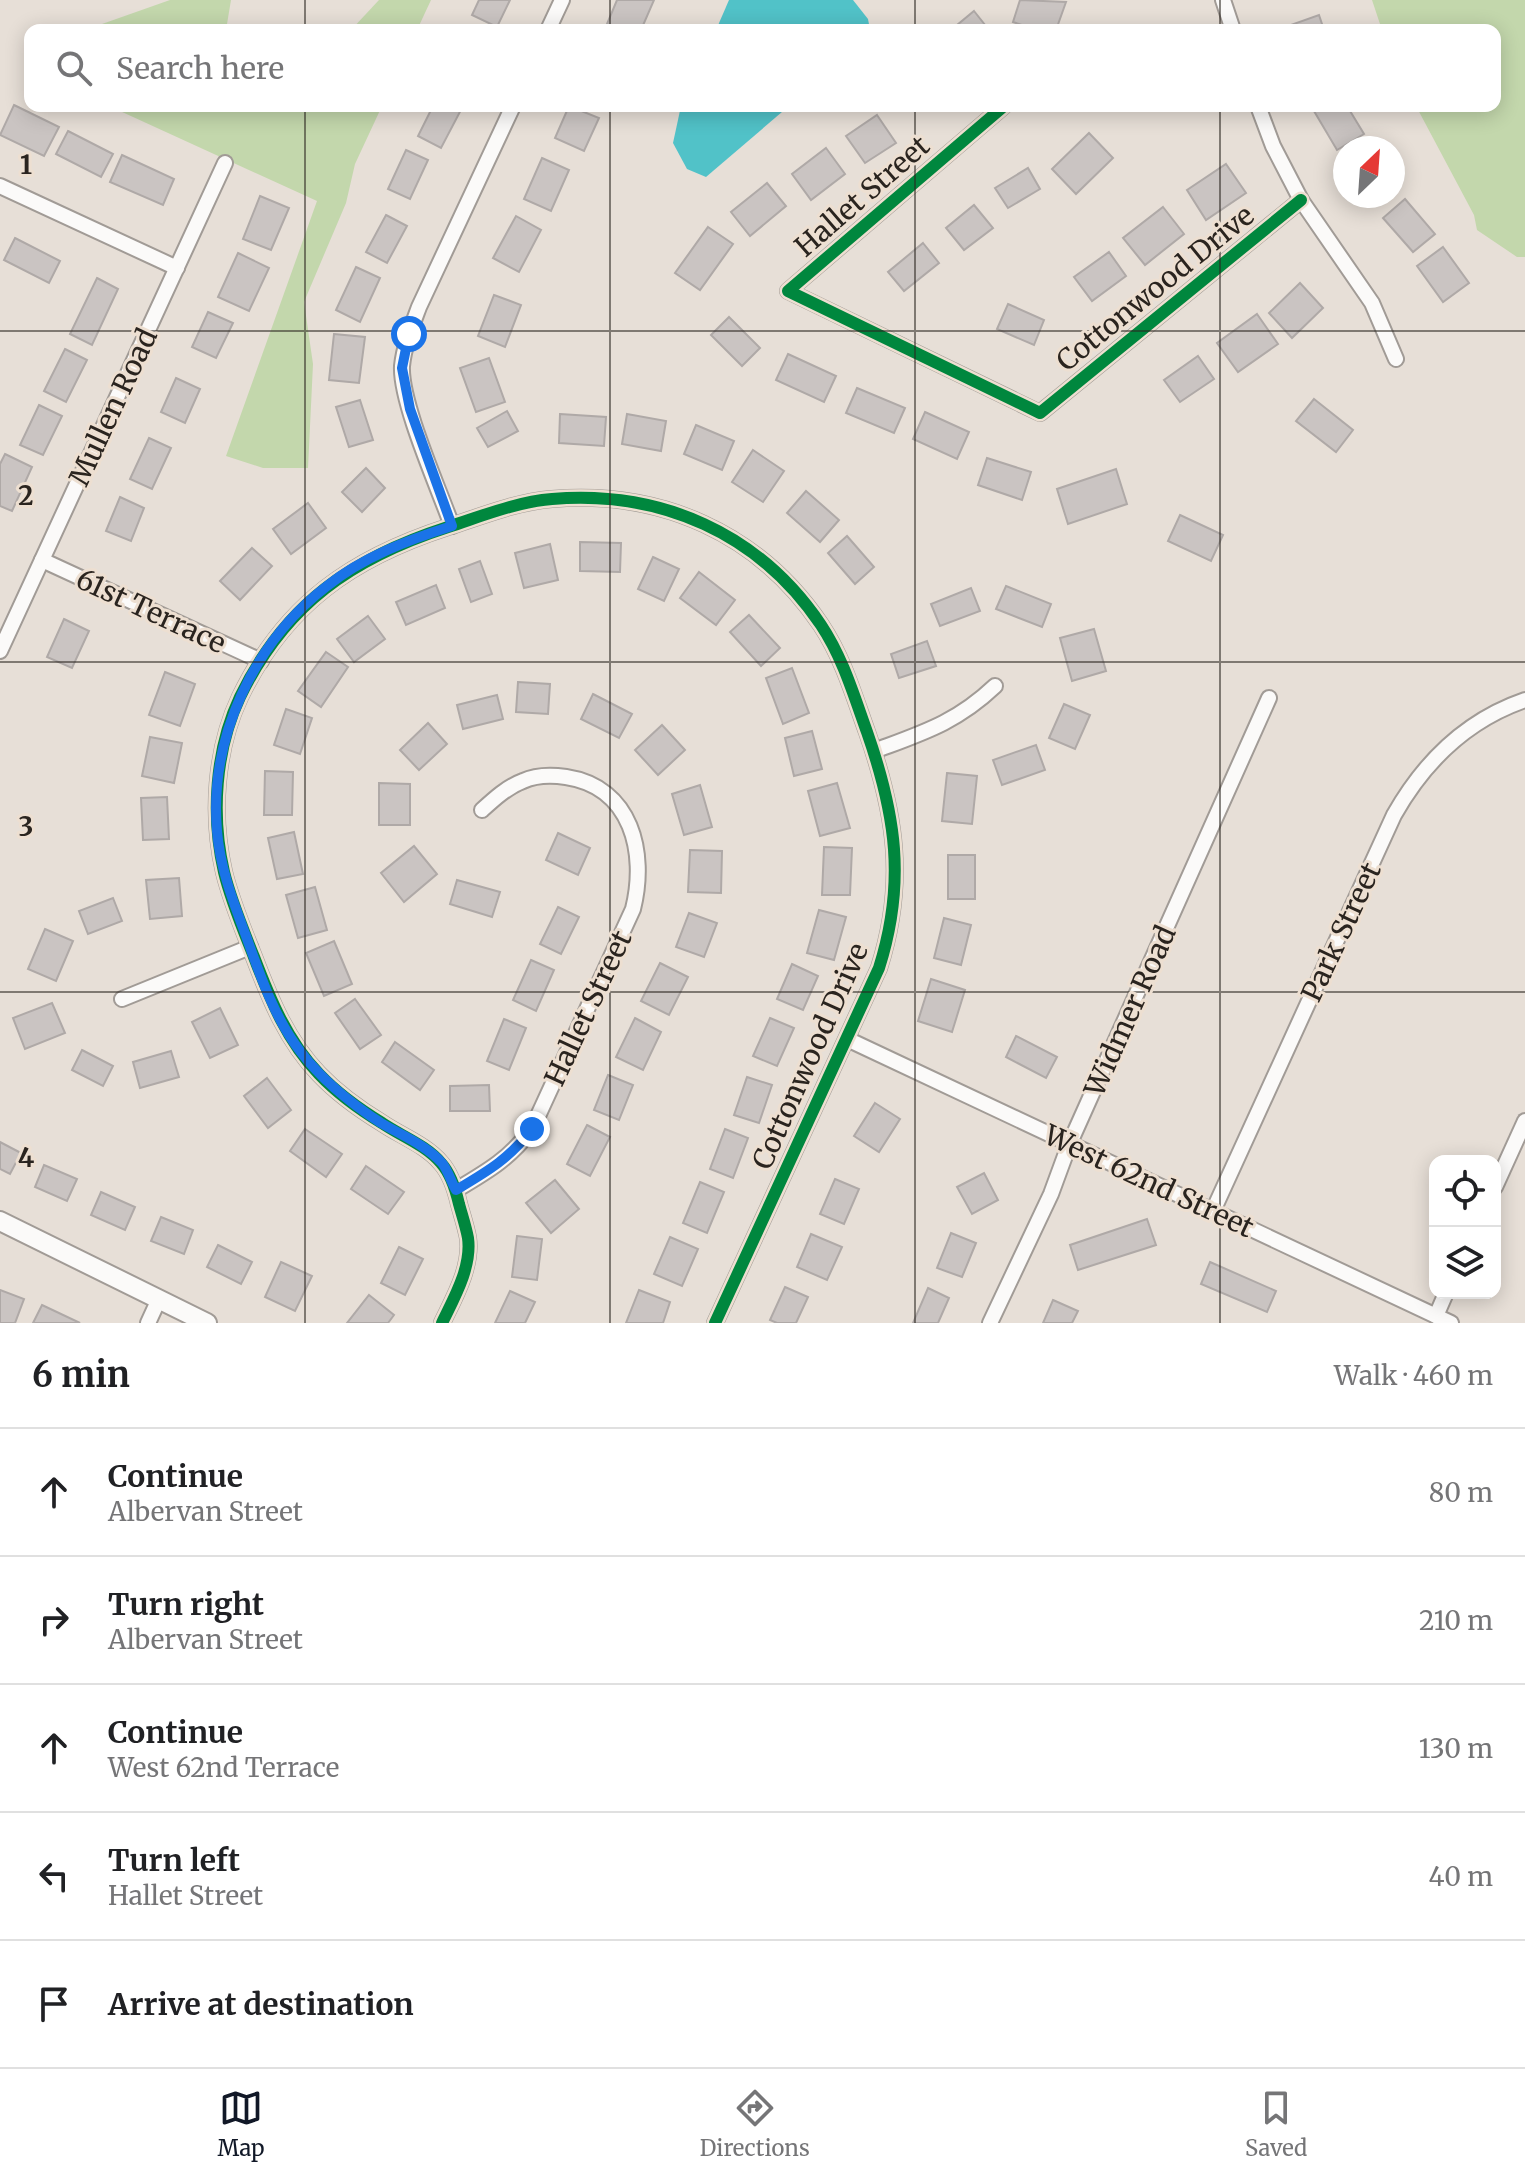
<!DOCTYPE html>
<meta charset="utf-8">
<style>
:root{--surface:#fff;--page:#f6f6f6;--text:#202124;--muted:#757577;--line:#e0e0e0;--accent:#111827}
body{margin:0;font-family:Merriweather,serif;background:var(--page);color:var(--text)}
.controls{position:absolute;right:24px;bottom:24px;display:grid;overflow:hidden;border-radius:16px;box-shadow:0 4px 20px #0003}
.controls button{width:72px;height:72px;display:grid;place-items:center;padding:0;border:0;border-bottom:2px solid var(--line);background:var(--surface);color:var(--text);font:40px sans-serif}
.compass{position:absolute;left:1333px;top:136px;width:72px;height:72px;border-radius:50%;background:var(--surface);box-shadow:0 4px 20px #0003;rotate:25deg}
.stop{position:absolute;width:24px;height:24px;margin:-18px;border:6px solid #1a73e8;border-radius:50%;background:#fff}
.stop.end{background:#1a73e8;border-color:#fff;box-shadow:0 2px 8px #0008}
.list{margin:0;padding:0;list-style:none}
h2{display:flex;justify-content:space-between;align-items:center;height:104px;margin:0;padding:0 32px;font-size:34px}
h2 small{font-size:26px;font-weight:400;color:var(--muted)}
.list li{display:grid;grid-template-columns:52px 1fr auto;gap:24px;align-items:center;box-sizing:border-box;height:128px;padding:0 32px;border-top:2px solid var(--line)}
.list b{display:block;font-size:30px;white-space:nowrap}
.list p{margin:0;font-size:26px;white-space:nowrap;color:var(--muted)}
.list em{font-size:26px;font-style:normal;color:var(--muted)}
.icon{flex:none;width:44px;height:44px;fill:none;stroke:currentColor;stroke-width:2;stroke-linecap:round;stroke-linejoin:round}
.map{position:relative;flex:none;width:1525px;height:1323px;overflow:hidden}
.search{position:absolute;background:var(--surface);box-shadow:0 4px 20px #0003;left:24px;right:24px;top:24px;height:88px;display:flex;align-items:center;gap:20px;box-sizing:border-box;padding:0 28px;border-radius:16px;color:var(--muted);font-size:30px}
.sheet{height:744px;background:var(--surface)}
nav{display:flex;justify-content:space-around;align-items:center;box-sizing:border-box;height:112px;border-top:2px solid var(--line);background:var(--surface);font-size:22px;color:var(--muted)}
nav a{display:grid;justify-items:center;gap:4px}
nav .on{color:var(--accent)}
.map>svg:first-child{display:block}
.green{fill:#c3d7ac}
.water{fill:#51c2c8}
.building{fill:#cac4c2;stroke:#afa9a7;stroke-width:2}
.lines{fill:none;stroke-linecap:round;stroke-linejoin:round}
.minor-casing{stroke:#a19b96;stroke-width:18}
.tertiary-casing{stroke:#a19b96;stroke-width:22}
.minor{stroke:#fbfaf9;stroke-width:14}
.tertiary{stroke:#fbfaf9;stroke-width:18}
.cycleway-casing{stroke:#eddfd1;stroke-width:17}
.cycleway{stroke:#00873e;stroke-width:12}
.route{stroke:#1a73e8;stroke-width:10}
.grid{fill:none;stroke:#2a241f;stroke-width:2;stroke-opacity:0.55}
.labels{text-anchor:middle;stroke-width:6;stroke-linejoin:round;paint-order:stroke}
.street-label{font-size:28px;fill:#2a241f;stroke:#eddfd1}
.grid-label{font-size:26px;text-anchor:middle;font-weight:bold;fill:#2a241f;stroke:#eddfd1;stroke-width:6;stroke-linejoin:round;paint-order:stroke}
</style>
<div class="map">
<svg width="1525" height="1323" viewBox="0 0 1525 1323">
<rect width="100%" height="100%" fill="#e7dfd7"/>
<g class="green">
<polygon points="170,0 231,0 226,30 85,30"/>
<polygon points="379,0 431,0 417,30 351,30"/>
<polygon points="1372,0 1525,0 1525,257 1517,257 1477,230 1474,215 1416,106 1495,106 1495,30 1382,30"/>
<polygon points="109,106 382,106 355,164 346,203 304,302 313,364 308,468 263,468 226,456 317,201"/>
</g>
<g class="water">
<polygon points="729,0 853,0 868,19 870,30 716,30"/>
<polygon points="681,106 789,106 706,177 687,169 673,143"/>
</g>
<g class="building">
<polygon points="479,0 510,0 497,27 472,15"/>
<polygon points="617,0 654,0 641,30 621,30 607,24"/>
<polygon points="1020,0 1066,2 1056,30 1037,30 1013,22"/>
<polygon points="974,11 989,30 951,30"/>
<polygon points="1319,15 1324,30 1286,30 1285,27"/>
<polygon points="14,105 59,127 44,156 0,135"/>
<polygon points="433,106 463,106 441,148 418,136"/>
<polygon points="569,106 599,118 584,151 555,138"/>
<polygon points="1322,106 1347,106 1364,134 1337,150 1314,111"/>
<polygon points="877,115 896,143 865,163 846,136"/>
<polygon points="68,131 113,154 101,177 56,154"/>
<polygon points="1089,133 1113,158 1076,194 1052,169"/>
<polygon points="826,148 845,174 811,200 792,174"/>
<polygon points="406,150 428,160 410,199 388,189"/>
<polygon points="122,155 174,179 163,205 110,182"/>
<polygon points="542,158 569,170 551,211 524,199"/>
<polygon points="1226,164 1246,193 1206,220 1187,190"/>
<polygon points="1028,168 1040,189 1008,208 995,188"/>
<polygon points="767,183 786,206 750,236 731,212"/>
<polygon points="260,196 289,208 271,250 243,239"/>
<polygon points="1405,199 1435,234 1413,252 1383,218"/>
<polygon points="974,205 993,228 964,250 946,228"/>
<polygon points="1163,207 1184,234 1145,265 1123,238"/>
<polygon points="386,215 407,226 387,263 366,252"/>
<polygon points="516,216 541,230 519,272 493,258"/>
<polygon points="708,227 733,244 700,290 675,273"/>
<polygon points="15,238 60,261 49,283 4,260"/>
<polygon points="923,243 939,263 904,291 888,272"/>
<polygon points="1443,247 1469,283 1443,302 1417,266"/>
<polygon points="1109,252 1126,276 1092,301 1074,277"/>
<polygon points="238,253 269,268 249,311 218,297"/>
<polygon points="356,267 380,278 360,322 336,310"/>
<polygon points="97,278 118,289 92,345 70,334"/>
<polygon points="1300,283 1323,308 1292,338 1269,313"/>
<polygon points="494,295 521,305 505,347 478,336"/>
<polygon points="1008,304 1044,320 1034,345 997,329"/>
<polygon points="208,312 233,323 216,358 192,347"/>
<polygon points="1257,314 1278,344 1238,372 1217,343"/>
<polygon points="729,317 760,348 742,366 711,335"/>
<polygon points="334,334 365,337 359,383 329,380"/>
<polygon points="65,349 87,360 66,402 44,391"/>
<polygon points="788,354 836,376 824,402 776,380"/>
<polygon points="1198,356 1214,379 1180,402 1164,380"/>
<polygon points="489,358 505,402 476,412 460,368"/>
<polygon points="176,378 200,389 185,423 161,412"/>
<polygon points="857,388 905,408 894,433 846,413"/>
<polygon points="1314,399 1353,430 1336,452 1296,421"/>
<polygon points="360,400 373,440 349,447 336,407"/>
<polygon points="39,405 62,416 43,455 20,445"/>
<polygon points="507,411 518,431 488,447 477,428"/>
<polygon points="925,412 969,432 957,459 913,439"/>
<polygon points="560,414 606,417 604,446 559,443"/>
<polygon points="627,414 666,421 661,451 622,444"/>
<polygon points="696,425 734,441 722,470 684,454"/>
<polygon points="149,438 171,448 152,489 130,479"/>
<polygon points="753,450 784,471 763,502 732,482"/>
<polygon points="5,454 32,467 12,511 0,506 0,464"/>
<polygon points="987,458 1031,472 1022,500 978,485"/>
<polygon points="366,468 385,488 362,512 342,492"/>
<polygon points="1116,469 1127,504 1068,524 1057,489"/>
<polygon points="806,491 839,520 820,542 787,513"/>
<polygon points="120,497 144,508 131,541 106,531"/>
<polygon points="308,503 326,528 291,554 273,529"/>
<polygon points="1180,515 1223,535 1211,561 1168,541"/>
<polygon points="847,536 874,567 855,584 828,553"/>
<polygon points="580,542 621,543 620,572 580,571"/>
<polygon points="550,544 558,580 524,588 515,553"/>
<polygon points="252,548 272,566 240,600 220,581"/>
<polygon points="653,557 679,569 664,601 638,589"/>
<polygon points="480,561 492,594 471,602 459,569"/>
<polygon points="699,572 735,600 716,625 680,598"/>
<polygon points="436,585 445,608 406,625 396,602"/>
<polygon points="1006,586 1051,604 1042,627 996,609"/>
<polygon points="971,588 980,611 940,626 931,604"/>
<polygon points="749,615 780,648 761,666 730,632"/>
<polygon points="368,616 385,639 354,662 337,639"/>
<polygon points="64,619 89,631 72,668 47,657"/>
<polygon points="1094,629 1106,671 1072,681 1060,638"/>
<polygon points="927,641 936,666 899,678 891,654"/>
<polygon points="326,652 348,667 321,707 298,691"/>
<polygon points="792,668 809,713 783,724 766,678"/>
<polygon points="165,672 195,684 180,726 149,715"/>
<polygon points="518,682 550,684 548,714 516,712"/>
<polygon points="593,694 632,714 619,738 581,719"/>
<polygon points="497,695 503,719 463,729 457,705"/>
<polygon points="1064,704 1090,715 1075,749 1049,738"/>
<polygon points="286,709 312,718 300,754 274,745"/>
<polygon points="428,723 447,744 419,770 400,750"/>
<polygon points="662,725 685,750 658,775 635,750"/>
<polygon points="812,731 822,769 794,776 785,738"/>
<polygon points="150,737 182,743 174,783 142,776"/>
<polygon points="1036,745 1045,770 1002,785 993,760"/>
<polygon points="265,771 293,772 292,815 264,815"/>
<polygon points="947,773 977,776 972,824 942,821"/>
<polygon points="379,783 410,784 410,825 379,825"/>
<polygon points="837,783 850,828 820,836 808,791"/>
<polygon points="700,785 712,827 684,835 672,794"/>
<polygon points="167,797 169,839 143,840 141,798"/>
<polygon points="294,832 303,874 277,879 268,838"/>
<polygon points="558,833 590,848 578,875 546,860"/>
<polygon points="414,846 437,874 404,902 381,873"/>
<polygon points="824,847 852,848 850,895 822,895"/>
<polygon points="690,850 722,851 721,893 688,892"/>
<rect x="948" y="855" width="27" height="44"/>
<polygon points="179,878 182,916 150,919 146,880"/>
<polygon points="457,880 500,892 492,917 450,904"/>
<polygon points="315,887 327,930 298,938 286,895"/>
<polygon points="113,898 122,921 88,934 79,911"/>
<polygon points="558,907 579,917 561,954 540,944"/>
<polygon points="819,910 846,917 834,960 807,953"/>
<polygon points="689,913 717,923 704,957 676,947"/>
<polygon points="944,918 971,925 961,965 934,958"/>
<polygon points="45,929 73,941 56,981 28,969"/>
<polygon points="334,941 352,984 324,996 306,953"/>
<polygon points="531,960 554,970 536,1011 513,1000"/>
<polygon points="660,963 688,977 669,1015 641,1001"/>
<polygon points="792,964 818,976 803,1010 777,999"/>
<polygon points="931,979 965,990 952,1032 918,1021"/>
<polygon points="355,999 381,1035 360,1049 335,1013"/>
<polygon points="52,1003 65,1033 25,1049 13,1018"/>
<polygon points="220,1008 238,1045 210,1058 192,1022"/>
<polygon points="635,1018 661,1032 643,1070 616,1057"/>
<polygon points="770,1018 794,1028 777,1066 753,1056"/>
<polygon points="504,1019 526,1028 509,1070 487,1061"/>
<polygon points="1016,1036 1057,1057 1046,1078 1006,1057"/>
<polygon points="395,1042 434,1070 420,1090 382,1062"/>
<polygon points="82,1050 113,1066 103,1086 72,1070"/>
<polygon points="171,1051 179,1077 140,1088 133,1062"/>
<polygon points="608,1075 633,1085 619,1120 594,1110"/>
<polygon points="747,1077 772,1085 759,1123 734,1115"/>
<polygon points="267,1078 291,1110 268,1128 244,1096"/>
<polygon points="489,1085 490,1111 450,1111 450,1086"/>
<polygon points="875,1103 900,1119 879,1152 854,1136"/>
<polygon points="587,1125 610,1137 590,1176 567,1164"/>
<polygon points="305,1129 342,1154 326,1177 290,1151"/>
<polygon points="725,1129 748,1138 733,1178 710,1169"/>
<polygon points="0,1142 21,1153 10,1174 0,1169"/>
<polygon points="44,1165 77,1179 67,1201 35,1187"/>
<polygon points="366,1166 404,1192 388,1214 351,1189"/>
<polygon points="984,1173 998,1200 972,1214 957,1187"/>
<polygon points="835,1179 859,1189 844,1224 820,1214"/>
<polygon points="555,1180 579,1209 551,1233 526,1203"/>
<polygon points="700,1182 724,1192 707,1233 683,1223"/>
<polygon points="101,1192 135,1207 125,1230 91,1215"/>
<polygon points="161,1217 193,1230 184,1254 151,1241"/>
<polygon points="1147,1219 1156,1245 1078,1270 1070,1245"/>
<polygon points="951,1233 976,1243 962,1277 937,1268"/>
<polygon points="811,1234 842,1247 827,1280 797,1267"/>
<polygon points="517,1236 542,1239 537,1280 512,1277"/>
<polygon points="670,1237 698,1249 682,1286 654,1274"/>
<polygon points="218,1245 252,1262 241,1284 207,1267"/>
<polygon points="399,1247 423,1259 405,1295 381,1283"/>
<polygon points="281,1262 312,1276 295,1311 265,1297"/>
<polygon points="1210,1262 1276,1291 1267,1312 1201,1284"/>
<polygon points="785,1287 808,1297 796,1323 777,1323 770,1320"/>
<polygon points="928,1288 949,1298 938,1323 913,1323"/>
<polygon points="0,1290 24,1299 15,1323 0,1323"/>
<polygon points="639,1290 670,1302 663,1323 626,1323"/>
<polygon points="510,1291 535,1302 525,1323 495,1323"/>
<polygon points="369,1295 394,1315 388,1323 347,1323"/>
<polygon points="1053,1300 1078,1311 1072,1323 1043,1323"/>
<polygon points="42,1305 80,1323 33,1323"/>
</g>
<g class="lines">
<defs>
<g id="minor">
<polyline points="1223,0 1233,30"/>
<polyline points="548,30 562,0"/>
<polyline points="1004,106 788,291 1040,413 1301,200"/>
<polyline points="1258,106 1273,146 1301,200 1372,303 1396,359"/>
<polyline points="0,186 177,268"/>
<path d="M452,526C439,489 400,402 402,366C404,346 412,326 419,307L513,106"/>
<polyline points="42,560 261,661"/>
<polyline points="0,651 225,163"/>
<path d="M874,751C922,733 956,723 995,686"/>
<polyline points="122,999 250,947"/>
<polyline points="847,1039 1451,1323"/>
<polyline points="1495,1187 1525,1121"/>
<path d="M456,1190C488,1171 509,1159 532,1129L633,909C647,853 632,787 566,777C552,775 536,775 523,781C507,787 494,799 482,810"/>
<path d="M1213,1211L1394,815C1424,762 1467,720 1525,700"/>
<polyline points="1436,1316 1446,1293"/>
<polyline points="148,1323 159,1299"/>
<path d="M442,1323C454,1298 472,1267 468,1238C466,1227 462,1215 459,1204C456,1191 450,1173 441,1163C426,1145 401,1136 382,1123C359,1109 337,1093 319,1074C287,1041 270,999 254,957C243,929 231,901 224,872C211,816 215,750 240,697C285,604 352,558 448,527C482,516 516,502 552,499C661,490 759,533 821,625C843,658 854,696 867,732C896,815 906,883 879,968L715,1323"/>
<polyline points="990,1323 1051,1194 1069,1145 1269,698"/>
</g>
<polyline id="tertiary" points="0,1221 207,1323"/>
</defs>
<use href="#minor" class="minor-casing"/>
<use href="#tertiary" class="tertiary-casing"/>
<use href="#minor" class="minor"/>
<use href="#tertiary" class="tertiary"/>
<defs>
<g id="cycleway">
<polyline points="1004,106 788,291 1040,413 1301,200"/>
<path d="M442,1323C454,1298 472,1267 468,1238C466,1227 462,1215 459,1204C456,1191 450,1173 441,1163C426,1145 401,1136 382,1123C359,1109 337,1093 319,1074C287,1041 270,999 254,957C243,929 231,901 224,872C211,816 215,750 240,697C285,604 352,558 448,527C482,516 516,502 552,499C661,490 759,533 821,625C843,658 854,696 867,732C896,815 906,883 879,968L715,1323"/>
</g>
</defs>
<use href="#cycleway" class="cycleway-casing"/>
<use href="#cycleway" class="cycleway"/>
</g>
<g class="lines">
<path class="route" d="M409,334L402,368L410,409L452,526C408,540 363,557 327,586C254,642 209,738 217,831C220,868 233,901 246,936C260,975 274,1017 300,1051C322,1080 350,1103 381,1123C401,1135 426,1145 442,1163C448,1170 451,1182 456,1190C488,1171 509,1159 532,1129"/>
</g>
<path class="grid" d="M305,0V30M610,0V30M915,0V30M1220,0V30M305,106V1323M610,106V1323M915,106V1323M1220,106V1323M0,331H1525M0,662H1525M0,992H1525"/>
<g class="labels">
<g class="street-label">
<text transform="translate(862 196) rotate(-41)" y="10">Hallet Street</text>
<text transform="translate(1155 288) rotate(-39)" y="10">Cottonwood Drive</text>
<text transform="translate(113 407) rotate(-65)" y="10">Mullen Road</text>
<text transform="translate(151 611) rotate(25)" y="10">61st Terrace</text>
<text transform="translate(1341 932) rotate(-65)" y="10">Park Street</text>
<text transform="translate(588 1008) rotate(-65)" y="10">Hallet Street</text>
<text transform="translate(1130 1011) rotate(-66)" y="10">Widmer Road</text>
<text transform="translate(810 1056) rotate(-66)" y="10">Cottonwood Drive</text>
<text transform="translate(1149 1181) rotate(25)" y="10">West 62nd Street</text>
</g>
</g>
<g class="grid-label">
<text x="26" y="174">1</text>
<text x="26" y="505">2</text>
<text x="26" y="836">3</text>
<text x="26" y="1167">4</text>
</g>
</svg>
<div class="controls">
<button><svg class="icon" aria-label="locate" viewBox="0 0 24 24"><circle cx="12" cy="12" r="6"/><path d="M12 2v4M12 18v4M2 12h4M18 12h4"/></svg></button>
<button><svg class="icon" aria-label="layers" viewBox="0 0 24 24"><path d="M12 4l9 5-9 5-9-5zM3 14l9 5 9-5"/></svg></button>
</div>
<svg class="compass" viewBox="-18 -18 36 36"><path d="M0-13l5 13h-10z" fill="#e53935"/><path d="M0 13l5-13h-10z" fill="#757577"/></svg>
<div class="stop" style="left:409px;top:334px"></div>
<div class="stop end" style="left:532px;top:1129px"></div>
<div class="search"><svg class="icon" aria-label="search" viewBox="0 0 24 24"><circle cx="10" cy="10" r="6"/><path d="M15 15l6 6"/></svg>Search here</div>
</div>
<section class="sheet">
<h2>6 min<small>Walk · 460 m</small></h2>
<ul class="list">
<li><svg class="icon" aria-label="ahead" viewBox="0 0 24 24"><path d="M12 20V5M6 11l6-6 6 6"/></svg><div><b>Continue</b><p>Albervan Street</p></div><em>80 m</em></li>
<li><svg class="icon" aria-label="right" viewBox="0 0 24 24"><path d="M7 20v-9h11M14 6l5 5-5 5"/></svg><div><b>Turn right</b><p>Albervan Street</p></div><em>210 m</em></li>
<li><svg class="icon" aria-label="ahead" viewBox="0 0 24 24"><path d="M12 20V5M6 11l6-6 6 6"/></svg><div><b>Continue</b><p>West 62nd Terrace</p></div><em>130 m</em></li>
<li><svg class="icon" aria-label="left" viewBox="0 0 24 24"><path d="M17 20v-9H6M10 6l-5 5 5 5"/></svg><div><b>Turn left</b><p>Hallet Street</p></div><em>40 m</em></li>
<li><svg class="icon" aria-label="arrive" viewBox="0 0 24 24"><path d="M6 21V4h12l-3 4 3 4H6"/></svg><div><b>Arrive at destination</b></div></li>
</ul>
</section>
<nav>
<a class="on"><svg class="icon" aria-label="map" viewBox="0 0 24 24"><path d="M3 6l6-2 6 2 6-2v14l-6 2-6-2-6 2zM9 4v14M15 6v14"/></svg>Map</a>
<a><svg class="icon" aria-label="directions" viewBox="0 0 24 24"><path d="M12 3l9 9-9 9-9-9zM9 14v-3h6M13 9l2 2-2 2"/></svg>Directions</a>
<a><svg class="icon" aria-label="saved" viewBox="0 0 24 24"><path d="M7 4h10v16l-5-4-5 4z"/></svg>Saved</a>
</nav>
